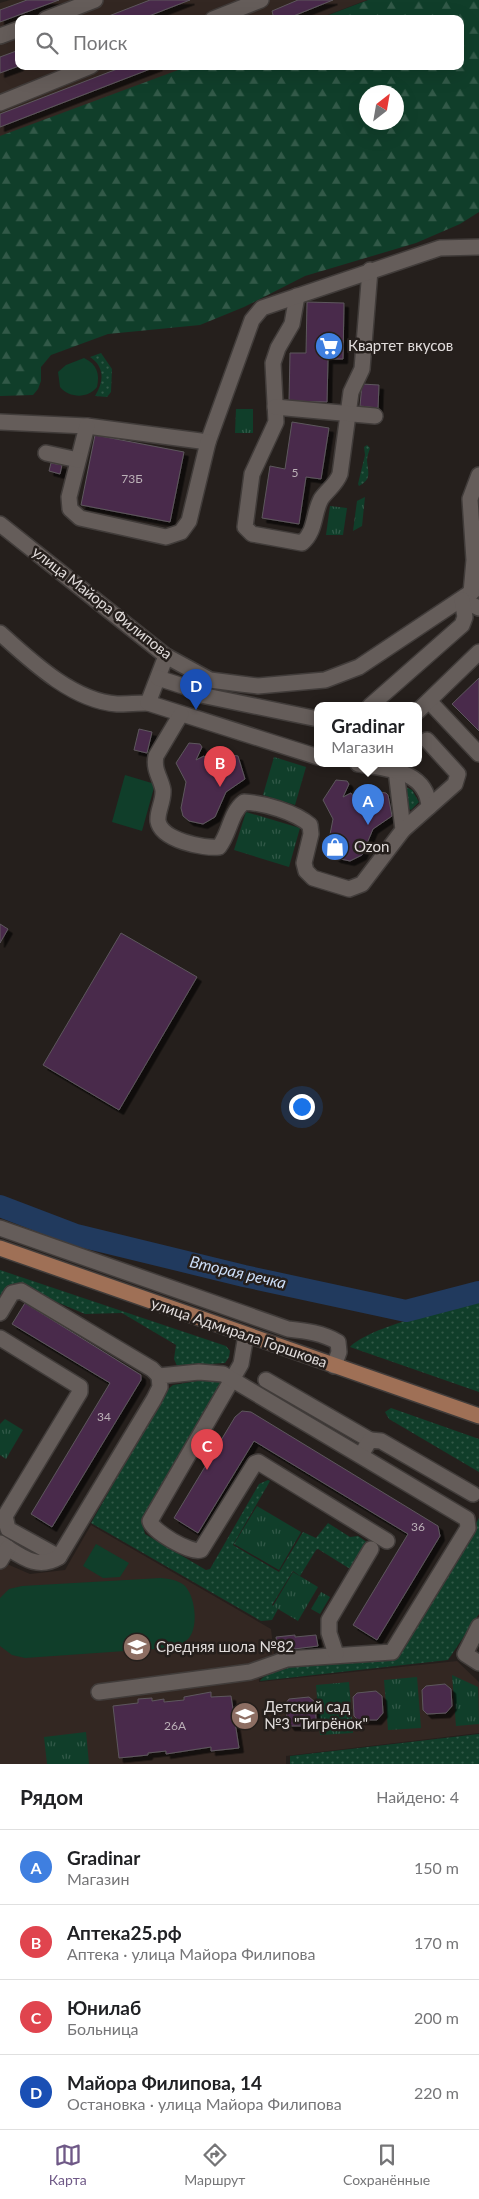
<!DOCTYPE html>
<html lang="ru">
<meta charset="utf-8">
<style>
:root{--surface:#fff;--page:#f2f2f2;--text:#202124;--muted:#757577;--line:#e0e0e0;--accent:#6f5987}
body{margin:0;font-family:Lato,sans-serif;background:var(--page);color:var(--text)}
.compass{position:absolute;left:359px;top:85px;width:45px;height:45px;border-radius:50%;background:var(--surface);box-shadow:0 5px 20px #0002;rotate:31deg}
.you{position:absolute;left:301px;top:1106px;width:18px;height:18px;margin:-12px;border:4px solid #fff;border-radius:50%;background:#1a73e8;box-shadow:0 0 0 8px #1a73e833}
.badge{display:grid;place-items:center;width:32px;height:32px;border-radius:50%;background:var(--accent);color:#fff;font-size:16px;font-weight:700}
.pin{position:absolute;translate:-50% -41px;filter:drop-shadow(0 1px 2px #0008)}
.pin::after{content:'';position:absolute;top:26px;width:18px;height:15px;background:inherit;clip-path:polygon(0 0,100% 0,50% 100%)}
.popup{position:absolute;left:314px;top:702px;width:108px;height:65px;box-sizing:border-box;display:grid;place-content:center;border-radius:10px;background:var(--surface);filter:drop-shadow(0 1px 4px #0005);font-size:16px;white-space:nowrap;color:var(--muted)}
.popup b{font-size:19px;color:var(--text)}
.popup::after{content:'';position:absolute;left:50%;top:100%;margin-left:-10px;border:10px solid transparent;border-top-color:var(--surface)}
.list{margin:0;padding:0;list-style:none}
h2{display:flex;justify-content:space-between;align-items:center;height:65px;margin:0;padding:0 20px;font-size:21px}
h2 small{font-size:16px;font-weight:400;color:var(--muted)}
.list li{display:grid;grid-template-columns:32px 1fr auto;gap:15px;align-items:center;box-sizing:border-box;height:75px;padding:0 20px;border-top:1px solid var(--line)}
.list b{display:block;font-size:19px;white-space:nowrap}
.list p{margin:0;font-size:16px;white-space:nowrap;color:var(--muted)}
.list em{font-size:16px;font-style:normal;color:var(--muted)}
.icon{flex:none;width:28px;height:28px;fill:none;stroke:currentColor;stroke-width:2;stroke-linecap:round;stroke-linejoin:round}
.map{position:relative;flex:none;width:479px;height:1764px;overflow:hidden}
.search{position:absolute;background:var(--surface);box-shadow:0 5px 20px #0002;left:15px;right:15px;top:15px;height:55px;display:flex;align-items:center;gap:12px;box-sizing:border-box;padding:0 18px;border-radius:10px;color:var(--muted);font-size:19px}
.sheet{height:365px;background:var(--surface)}
nav{display:flex;justify-content:space-around;align-items:center;box-sizing:border-box;height:70px;border-top:1px solid var(--line);background:var(--surface);font-size:14px;color:var(--muted)}
nav a{display:grid;justify-items:center;gap:2px}
nav .on{color:var(--accent)}
.map>svg:first-child{display:block}
.built{fill:#332722}
.grass{fill:url(#grass-dots)}
.forest{fill:url(#forest-firs);fill-rule:evenodd}
.park{fill:url(#park-tufts)}
.pitch{fill:#103e2a}
.lines{fill:none;stroke-linecap:round;stroke-linejoin:round}
.river{stroke:#213a5e;stroke-width:22}
.building{fill:#4a2a4b;stroke:#5d575d;filter:url(#shadow)}
.minor-casing{stroke:#413c3a;stroke-width:18}
.major-casing{stroke:#413c3a;stroke-width:18}
.minor{stroke:#655d5a;stroke-width:15}
.major{stroke:#9f7056;stroke-width:15}
.labels{text-anchor:middle;stroke-width:5;stroke-linejoin:round;paint-order:stroke}
.number-label{font-size:12px;fill:#bbb0b7}
.poi-label{font-size:15px;fill:#e1dcdb;stroke:#251f1c;text-anchor:start}
.street-label{font-size:15px;fill:#e1dcdb;stroke:#251f1c}
.water-label{font-size:16px;font-style:italic;fill:#cddff9;stroke:#251f1c}
</style>
<div class="map">
<svg width="479" height="1764" viewBox="0 0 479 1764">
<defs>
<pattern id="grass-dots" width="8" height="8" patternUnits="userSpaceOnUse" patternTransform="scale(1.25)"><rect width="8" height="8" fill="#103e2a"/><path d="M2 2h.1M6 6h.1" fill="none" stroke="#325948" stroke-width="1.8" stroke-linecap="round"/></pattern>
<pattern id="forest-firs" width="22" height="20" patternUnits="userSpaceOnUse" patternTransform="scale(1.25)"><rect width="22" height="20" fill="#103e2a"/><path d="M5 1l3.5 6h-7zM16 11l3.5 6h-7z" fill="#325948"/></pattern>
<pattern id="park-tufts" width="24" height="20" patternUnits="userSpaceOnUse" patternTransform="scale(1.25)"><rect width="24" height="20" fill="#103e2a"/><path d="M3 7l-1-3M5 7V3M7 7l1-3M15 17l-1-3M17 17v-4M19 17l1-3" fill="none" stroke="#325948"/></pattern>
<filter id="shadow"><feDropShadow dx="4.5" dy="4.5" stdDeviation="0" flood-color="#0009"/></filter>
</defs>
<rect width="100%" height="100%" fill="#251f1c"/>
<g class="built">
<polygon points="10,0 367,0 317,19 19,19 19,66 191,66 0,138 0,3"/>
<polygon points="91,1525 271,1629 274,1654 258,1661 259,1682 457,1661 479,1682 479,1733 286,1756 286,1764 0,1764 0,1536 17,1546 7,1564 30,1574 65,1570"/>
</g>
<g class="grass">
<path d="M101,353L112,369L111,392L107,397L95,396C104,382 105,367 90,357Z"/>
<path d="M367,445L370,448C369,452 367,456 367,460C368,473 372,479 359,486L358,484L365,455L364,447Z"/>
<polygon points="406,787 412,790 419,802 411,810 408,808"/>
<polygon points="0,1270 226,1346 230,1351 229,1357 225,1363 177,1366 174,1359 176,1345 122,1313 85,1314 19,1286 0,1310"/>
<path d="M479,1302V1392L350,1347C371,1326 448,1309 479,1302Z"/>
<polygon points="210,1379 222,1381 224,1385 142,1522 145,1534 206,1570 210,1569 259,1484 268,1480 270,1481 233,1545 279,1572 303,1532 316,1538 328,1523 350,1537 358,1536 371,1545 355,1572 318,1549 316,1550 300,1576 293,1571 272,1605 278,1609 272,1620 261,1621 91,1523 167,1390 173,1385"/>
<polygon points="391,1408 479,1439 479,1472 389,1419 385,1412"/>
<path d="M479,1518V1614L448,1660L260,1681C272,1661 374,1654 399,1651Z"/>
<polygon points="479,1734 479,1764 290,1764 290,1756"/>
</g>
<path class="forest" d="M368,0H479V212L460,224L416,243L305,276L244,307L200,325L108,334L51,355L41,367V381L38,389L33,395L0,396V136L189,66H460V19H318ZM366,92H396V122H366Z"/>
<g class="park">
<polygon points="236,409 253,409 253,433 235,433"/>
<polygon points="365,497 362,526 353,531 357,501"/>
<polygon points="330,506 347,508 343,535 326,535"/>
<polygon points="274,757 306,767 295,805 263,795"/>
<polygon points="246,812 300,828 289,867 234,850"/>
<polygon points="5,1419 23,1430 6,1459 0,1455 0,1424"/>
<polygon points="257,1506 301,1532 279,1570 234,1544"/>
<polygon points="293,1572 318,1587 298,1621 273,1606"/>
<polygon points="321,1592 330,1597 320,1614 311,1609"/>
<polygon points="452,1675 478,1687 479,1724 456,1726"/>
<polygon points="417,1677 421,1728 388,1730 384,1680"/>
<polygon points="349,1682 353,1733 320,1735 316,1685"/>
<polygon points="86,1732 89,1764 47,1764 44,1737"/>
</g>
<g class="pitch">
<path d="M84,358C97,364 100,374 97,387C88,399 69,398 60,387L58,372L66,365Z"/>
<polygon points="125,775 155,784 142,831 112,822"/>
<polygon points="96,1544 129,1563 120,1577 103,1578 83,1566"/>
<path d="M161,1578C170,1579 177,1580 184,1585C195,1595 199,1626 189,1638C184,1644 175,1646 168,1648L25,1658L12,1655L0,1646V1598L9,1589L22,1586Z"/>
</g>
<g class="lines">
<polyline class="river" points="0,1206 76,1235 244,1276 406,1311 479,1292"/>
</g>
<g class="building">
<polygon points="27,0 59,0 0,22 0,10"/>
<polygon points="150,0 190,0 141,19 101,19"/>
<polygon points="298,0 333,0 286,19 274,19 272,11"/>
<polygon points="19,50 19,66 0,73 0,57"/>
<polygon points="125,66 158,66 0,127 0,114"/>
<polygon points="307,302 344,303 343,359 328,359 327,402 289,401 290,353 306,353"/>
<polygon points="362,384 379,385 378,408 360,406"/>
<polygon points="292,422 329,428 321,479 306,477 299,524 262,518 270,466 285,469"/>
<polygon points="95,435 184,452 170,522 81,505"/>
<polygon points="51,463 62,465 60,474 49,471"/>
<polygon points="479,678 479,731 452,704"/>
<polygon points="139,729 152,732 147,753 134,750"/>
<polygon points="189,743 200,744 202,747 196,760 204,756 210,766 219,761 224,770 228,763 226,754 238,756 245,779 226,792 215,817 203,824 189,821 183,816 181,808 186,782 176,763"/>
<polygon points="336,780 347,781 349,784 343,797 351,793 357,802 366,798 372,807 375,800 373,791 386,793 388,795 392,816 373,829 362,855 350,861 336,858 330,853 328,845 333,819 323,800"/>
<polygon points="0,924 8,929 0,943"/>
<polygon points="121,933 197,977 119,1110 43,1065"/>
<polygon points="25,1303 141,1375 141,1380 52,1527 31,1514 110,1383 12,1324"/>
<polygon points="242,1411 251,1412 438,1526 440,1536 377,1640 353,1625 408,1534 254,1441 198,1533 174,1518 235,1417"/>
<polygon points="295,1635 295,1637 316,1635 318,1646 278,1651 276,1637"/>
<polygon points="445,1684 451,1689 452,1706 446,1713 427,1714 423,1710 422,1690 426,1686"/>
<polygon points="376,1691 382,1696 383,1713 377,1720 358,1720 354,1716 353,1697 357,1693"/>
<polygon points="211,1692 211,1697 231,1696 239,1748 211,1751 211,1747 166,1754 166,1751 148,1753 148,1755 119,1758 113,1706 138,1703 138,1699 152,1698 152,1701 164,1699 164,1702 184,1700 184,1697"/>
<polygon points="309,1697 315,1702 316,1719 310,1726 290,1726 287,1722 286,1703 289,1699"/>
</g>
<g class="lines">
<defs>
<g id="minor">
<polyline points="46,19 95,0"/>
<polyline points="213,19 261,0"/>
<polyline points="0,36 19,29"/>
<polyline points="0,103 91,66"/>
<path d="M297,296L292,324L278,348L273,363L276,422L252,474L245,527L252,534L302,543C316,531 313,514 321,499C327,490 336,485 340,474L351,392L362,369L370,270"/>
<polyline points="275,407 375,416"/>
<polyline points="0,422 87,426 208,442 252,320 262,308 440,248 479,247"/>
<polyline points="87,426 69,497 70,509 80,518 166,537 181,532 189,521 208,442"/>
<polyline points="46,453 78,460"/>
<polyline points="0,524 166,656 210,680 241,684 258,686 325,680 359,667 479,587"/>
<polyline points="471,593 474,560 470,499 479,475"/>
<polyline points="462,600 479,608"/>
<path d="M0,633C31,661 73,701 117,704C127,704 138,703 148,703"/>
<polyline points="166,656 148,703 318,757"/>
<polyline points="158,678 186,687 201,695 318,719"/>
<polyline points="429,701 479,754"/>
<polyline points="370,706 462,625 465,617 462,600"/>
<polyline points="418,711 479,652"/>
<path d="M181,714L156,756C153,770 161,778 163,790C164,801 157,811 158,821C161,840 204,849 219,847C230,833 230,813 244,802C264,803 295,812 310,825L311,834L304,863L306,871L313,878L349,889L362,884L403,830L396,770"/>
<path d="M358,764C387,769 427,770 429,807"/>
<polyline points="403,830 455,784 458,774 427,740"/>
<path d="M0,1228L288,1329C307,1331 322,1333 338,1342L339,1352L334,1366"/>
<polyline points="0,1313 12,1293 21,1291 152,1369 159,1376"/>
<path d="M246,1335L241,1364L150,1521C152,1531 191,1554 201,1550L255,1463L258,1462L387,1541"/>
<polyline points="0,1338 80,1387 80,1392 5,1516 8,1529 59,1557"/>
<polyline points="266,1380 370,1440"/>
<polyline points="361,1455 370,1440 381,1441 473,1494"/>
<path d="M0,1543C20,1555 36,1571 59,1557L154,1399L160,1387L159,1376L199,1372L223,1374L467,1519L468,1528L392,1652L287,1659L250,1672L99,1692"/>
<polyline points="0,1561 8,1548"/>
<polyline points="479,1626 465,1654 479,1663"/>
<polyline points="336,1654 329,1633 329,1620 371,1549"/>
</g>
<polyline id="major" points="0,1248 479,1416"/>
</defs>
<use href="#minor" class="minor-casing"/>
<use href="#major" class="major-casing"/>
<use href="#minor" class="minor"/>
<use href="#major" class="major"/>
</g>
<defs>
<symbol id="supermarket-disc" viewBox="-11 -11 22 22"><circle r="9.5" fill="#3f7fe0" stroke="#251f1c"/><path d="M-6-5.5h2.5l.6 2H6L4.5 2H-2.5L-4.4-4H-6ZM-1.5 3.2a1.3 1.3 0 1 0 .1 0ZM3 3.2a1.3 1.3 0 1 0 .1 0Z" fill="#fff"/></symbol>
<symbol id="shop-disc" viewBox="-11 -11 22 22"><circle r="9.5" fill="#3f7fe0" stroke="#251f1c"/><path d="M-5-2.5h2.3a2.7 3.5 0 0 1 5.4 0H5L5.5 6h-11ZM-1.5-2.5h3a1.5 2.3 0 0 0-3 0Z" fill="#fff"/></symbol>
<symbol id="school-disc" viewBox="-11 -11 22 22"><circle r="9.5" fill="#8d6e63" stroke="#251f1c"/><path d="M0-5L7-2L0 1L-7-2ZM-4 1L0 2.5L4 1V4Q0 6-4 4Z" fill="#fff"/></symbol>
</defs>
<g fill-rule="evenodd">
<use href="#supermarket-disc" x="313" y="330" width="32" height="32"/>
<use href="#shop-disc" x="319" y="831" width="32" height="32"/>
<use href="#school-disc" x="121" y="1631" width="32" height="32"/>
<use href="#school-disc" x="229" y="1700" width="32" height="32"/>
</g>
<g class="labels">
<g class="number-label">
<text x="295" y="477">5</text>
<text x="132" y="483">73Б</text>
<text x="104" y="1421">34</text>
<text x="418" y="1531">36</text>
<text x="175" y="1730">26А</text>
</g>
<g class="poi-label">
<text x="348" y="351">Квартет вкусов</text>
<text x="354" y="852">Ozon</text>
<text x="156" y="1652">Средняя шола №82</text>
<text x="264" y="1712">Детский сад<tspan x="264" dy="17">№3 "Тигрёнок"</tspan></text>
</g>
<g class="street-label">
<text transform="translate(102 603) rotate(38)" y="5">улица Майора Филипова</text>
<text transform="translate(239 1333) rotate(19)" y="5">улица Адмирала Горшкова</text>
</g>
<g class="water-label">
<text transform="translate(238 1272) rotate(13)" y="6">Вторая речка</text>
</g>
</g>
</svg>
<svg class="compass" viewBox="-18 -18 36 36"><path d="M0-13l5 13h-10z" fill="#e53935"/><path d="M0 13l5-13h-10z" fill="#757577"/></svg>
<div class="you"></div>
<div class="pin badge" style="left:368px;top:825px;background:#3f7fe0">A</div>
<div class="popup"><b>Gradinar</b>Магазин</div>
<div class="pin badge" style="left:220px;top:787px;background:#e0444e">B</div>
<div class="pin badge" style="left:207px;top:1470px;background:#e0444e">C</div>
<div class="pin badge" style="left:196px;top:710px;background:#1a4fb4">D</div>
<div class="search"><svg class="icon" aria-label="search" viewBox="0 0 24 24"><circle cx="10" cy="10" r="6"/><path d="M15 15l6 6"/></svg>Поиск</div>
</div>
<section class="sheet">
<h2>Рядом<small>Найдено: 4</small></h2>
<ul class="list">
<li><span class="badge" style="background:#3f7fe0">A</span><div><b>Gradinar</b><p>Магазин</p></div><em>150 m</em></li>
<li><span class="badge" style="background:#e0444e">B</span><div><b>Аптека25.рф</b><p>Аптека · улица Майора Филипова</p></div><em>170 m</em></li>
<li><span class="badge" style="background:#e0444e">C</span><div><b>Юнилаб</b><p>Больница</p></div><em>200 m</em></li>
<li><span class="badge" style="background:#1a4fb4">D</span><div><b>Майора Филипова, 14</b><p>Остановка · улица Майора Филипова</p></div><em>220 m</em></li>
</ul>
</section>
<nav>
<a class="on"><svg class="icon" aria-label="map" viewBox="0 0 24 24"><path d="M3 6l6-2 6 2 6-2v14l-6 2-6-2-6 2zM9 4v14M15 6v14"/></svg>Карта</a>
<a><svg class="icon" aria-label="directions" viewBox="0 0 24 24"><path d="M12 3l9 9-9 9-9-9zM9 14v-3h6M13 9l2 2-2 2"/></svg>Маршрут</a>
<a><svg class="icon" aria-label="saved" viewBox="0 0 24 24"><path d="M7 4h10v16l-5-4-5 4z"/></svg>Сохранённые</a>
</nav>
